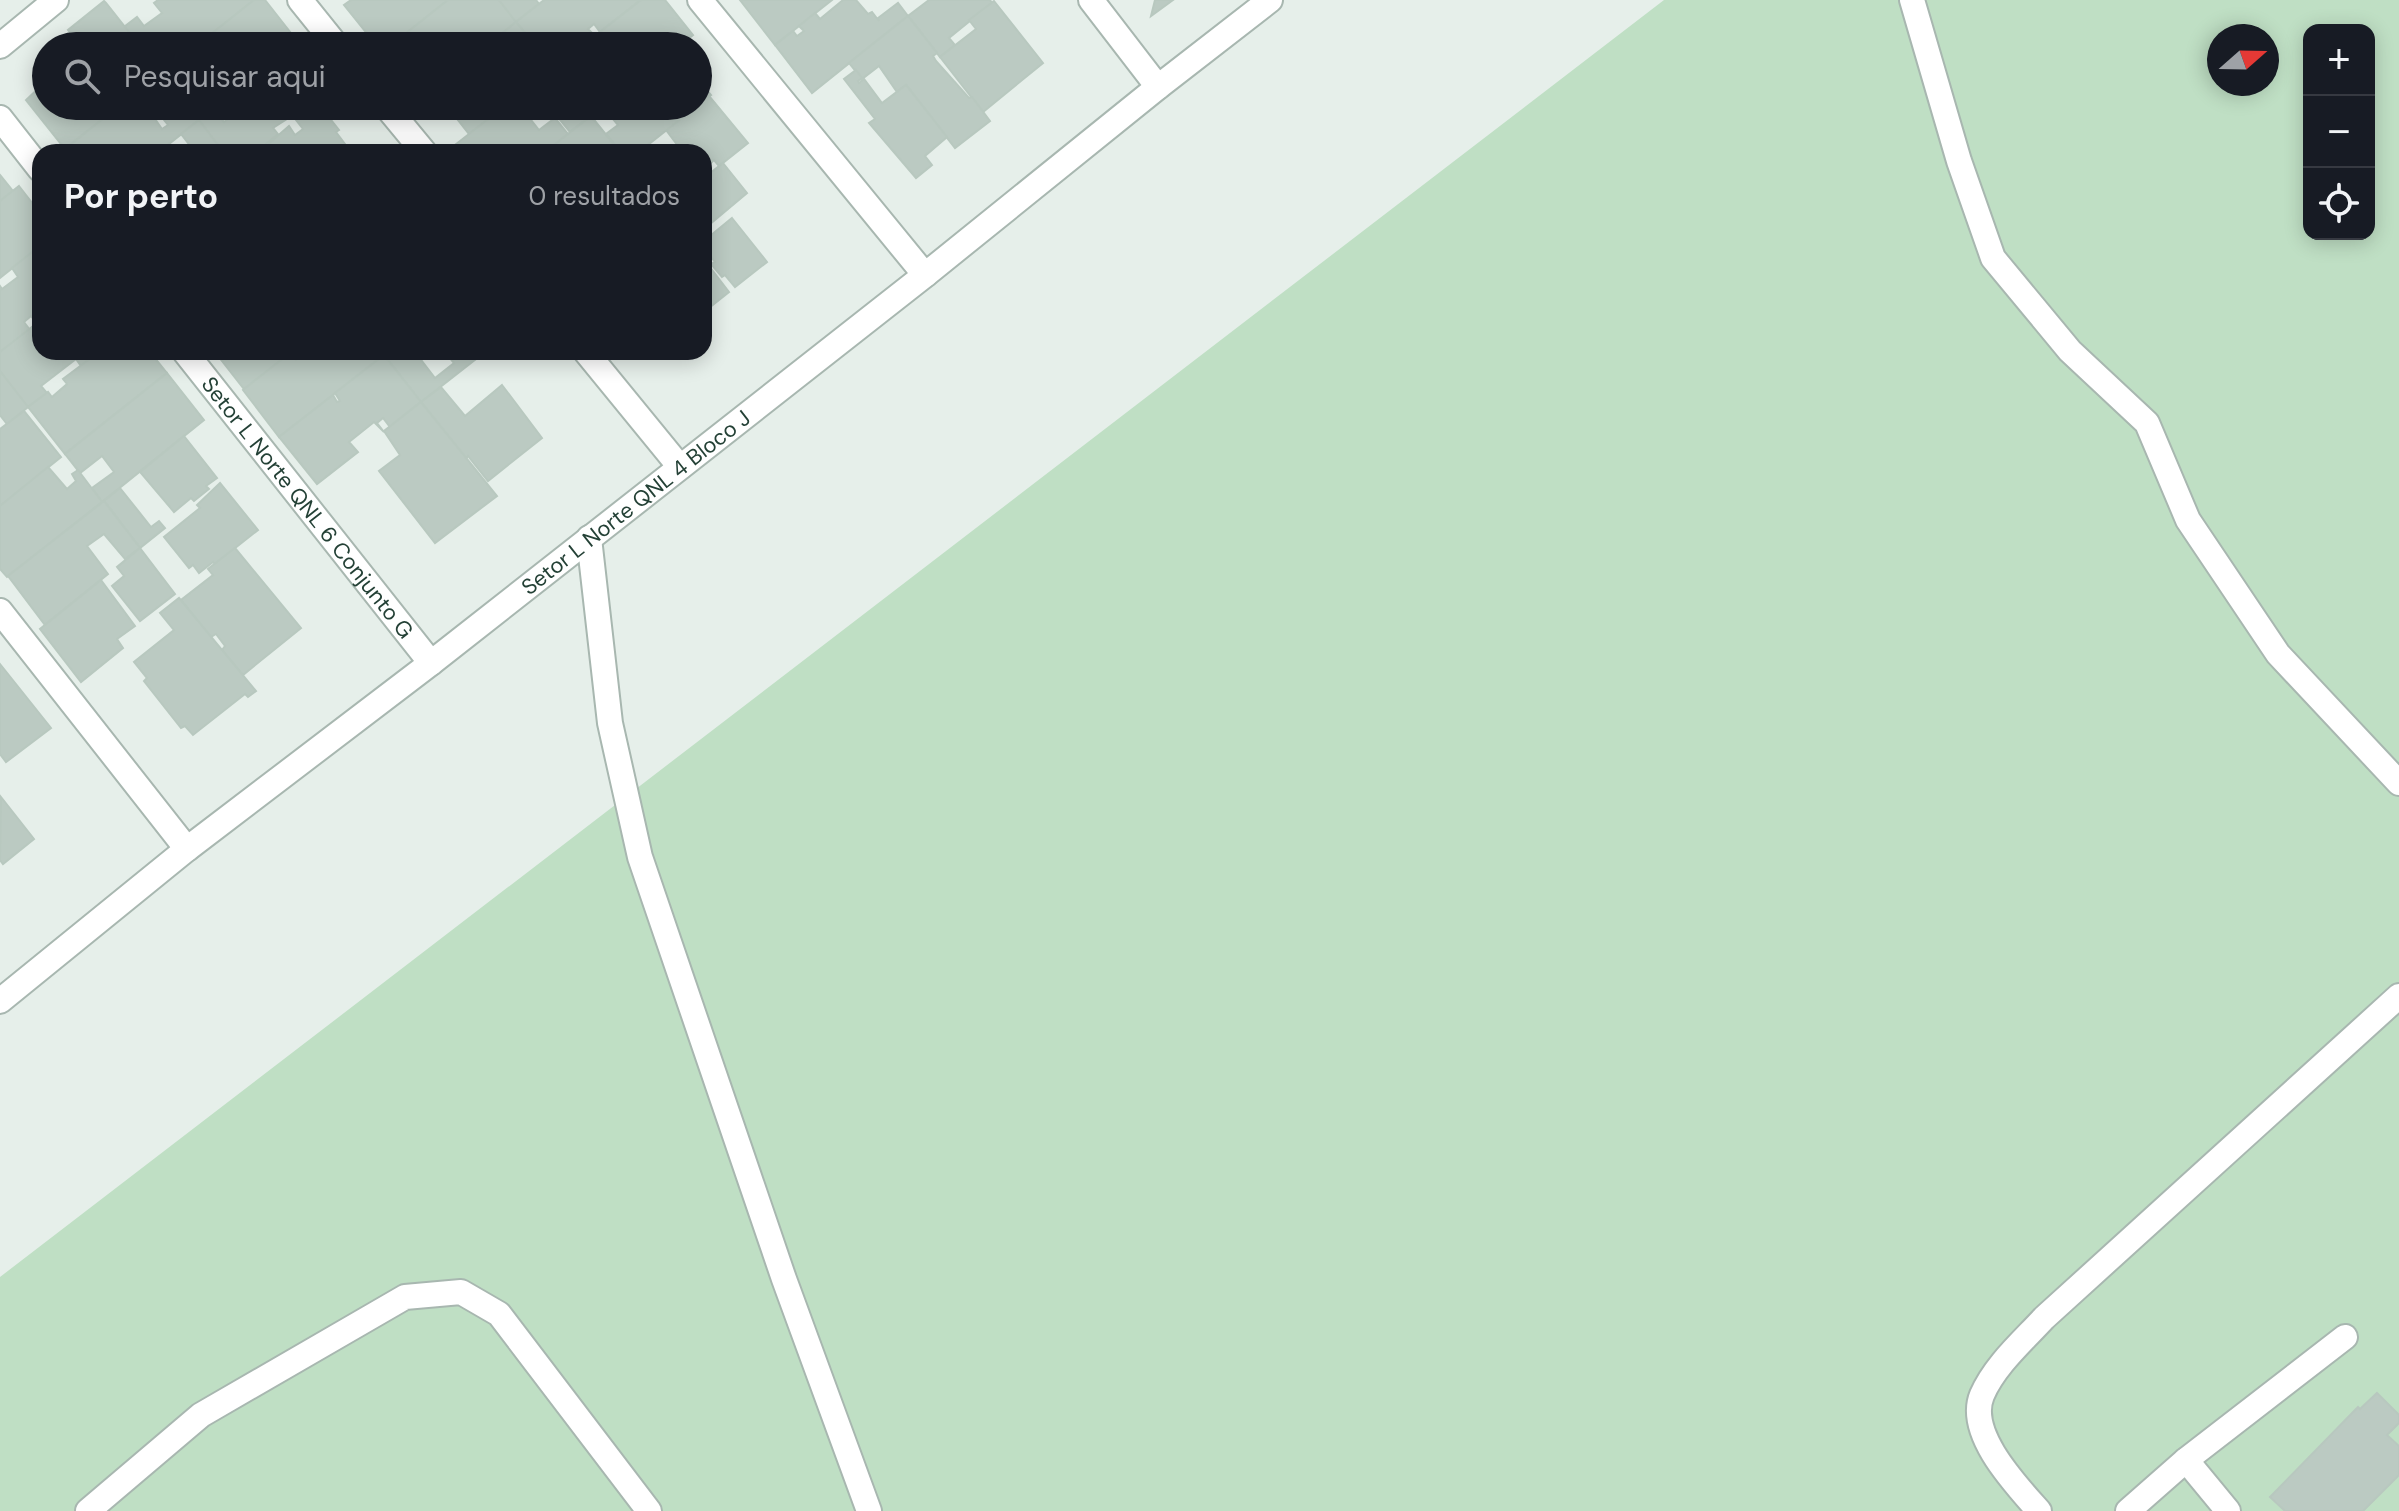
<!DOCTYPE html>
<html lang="pt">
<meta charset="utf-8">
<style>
:root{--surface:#171b24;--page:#20242c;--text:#f1f3f6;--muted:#9ea1a6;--line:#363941}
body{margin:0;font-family:"DM Sans",sans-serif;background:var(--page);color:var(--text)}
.controls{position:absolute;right:24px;top:24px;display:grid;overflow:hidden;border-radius:16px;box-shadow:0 4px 20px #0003}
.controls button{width:72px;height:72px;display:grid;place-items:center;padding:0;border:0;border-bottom:2px solid var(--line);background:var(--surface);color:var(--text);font:40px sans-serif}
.compass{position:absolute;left:2207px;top:24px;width:72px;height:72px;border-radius:50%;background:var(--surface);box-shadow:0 4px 20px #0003;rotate:70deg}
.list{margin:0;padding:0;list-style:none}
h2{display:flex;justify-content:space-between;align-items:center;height:104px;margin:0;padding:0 32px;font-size:34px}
h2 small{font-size:26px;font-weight:400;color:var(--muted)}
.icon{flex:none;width:44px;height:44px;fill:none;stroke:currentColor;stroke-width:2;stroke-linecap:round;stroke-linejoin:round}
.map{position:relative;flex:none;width:2399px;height:1511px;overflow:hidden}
.search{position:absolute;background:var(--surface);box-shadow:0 4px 20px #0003;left:32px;top:32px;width:680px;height:88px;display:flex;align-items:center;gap:20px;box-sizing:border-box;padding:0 28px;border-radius:44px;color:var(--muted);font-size:30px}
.panel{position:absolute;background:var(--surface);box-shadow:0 4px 20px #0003;left:32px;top:144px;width:680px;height:216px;border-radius:24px}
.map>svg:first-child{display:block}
.green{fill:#bfdfc4;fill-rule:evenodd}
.building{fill:#bbcac2;stroke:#b8c8bf;stroke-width:2}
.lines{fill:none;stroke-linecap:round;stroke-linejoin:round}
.minor-casing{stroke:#a8b7b0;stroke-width:28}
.minor{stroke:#fff;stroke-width:24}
.labels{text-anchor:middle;stroke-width:6;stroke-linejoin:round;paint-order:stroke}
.street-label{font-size:22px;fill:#244136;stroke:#f7fbf8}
</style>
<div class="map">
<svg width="2399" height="1511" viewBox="0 0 2399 1511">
<rect width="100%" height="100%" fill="#e6efea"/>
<path class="green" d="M1664,0H2399V1511H0V1277ZM2309,30H2369V234H2309ZM2219,36H2267V84H2219Z"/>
<g class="building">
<polygon points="158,0 254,0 196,46 140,46 124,27 137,17 144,26 162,13 154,3"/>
<polygon points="254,0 265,0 298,42 293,46 196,46"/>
<polygon points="351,0 448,0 390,46 377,46 344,5"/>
<polygon points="448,0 499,0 516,22 486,46 390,46"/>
<polygon points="499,0 536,0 539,4 516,22"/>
<polygon points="544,0 641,0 600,32 594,24 588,29 595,36 582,46 536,46 516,22"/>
<polygon points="641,0 665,0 693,35 679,46 582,46"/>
<polygon points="740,0 832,0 775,45"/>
<polygon points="843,0 856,0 868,14 872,12 879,21 878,18 898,3 908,16 812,93 775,45 793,31 797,36 804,31 799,26 815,13 820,19"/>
<polygon points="929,0 990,0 992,3 949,38 955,45 940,57 908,16"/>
<polygon points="1155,0 1173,0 1151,16"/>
<polygon points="104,1 106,3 140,46 81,46 68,30"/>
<polygon points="994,1 1043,63 983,112 940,57 976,29 969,20"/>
<polygon points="908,16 937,53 933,56 936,61 969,98 972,97 990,121 955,148 906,85 897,92 879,66 862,79 849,63"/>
<polygon points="516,22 536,46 505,46 498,37"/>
<polygon points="856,70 862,78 858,81 859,83 864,79 882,103 906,85 947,137 925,156 932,165 916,178 869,123 875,119 844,79"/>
<polygon points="698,79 711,95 698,105"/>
<polygon points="46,81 46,106 119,106 65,149 26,100"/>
<polygon points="709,96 748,143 719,166 714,160 704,169 704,152 670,152 678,146 666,130"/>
<polygon points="119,106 146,106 162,129 168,125 153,106 187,106 199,120 159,152 66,152 65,149"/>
<polygon points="187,106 217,106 199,120"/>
<polygon points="244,106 315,106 305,114 301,110 273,128 278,134 256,152 223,152 199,120 213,109 224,122"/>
<polygon points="315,106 320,106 339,130 336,132 351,152 259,152 289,126 295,135 303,129 296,120"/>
<polygon points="447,106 505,106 469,134"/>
<polygon points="505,106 520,106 539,130 555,118 568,134 551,148 548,145 540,152 460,152 455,145"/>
<polygon points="549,106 583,106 591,116 570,132"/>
<polygon points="583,106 603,106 591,116"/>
<polygon points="607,106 697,106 639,152 621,152 606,134 618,125 604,108"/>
<polygon points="591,116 620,152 545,152"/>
<polygon points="199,120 223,152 195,152 181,134"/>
<polygon points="723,163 747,193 704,229 704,178"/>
<polygon points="0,175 13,191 0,201"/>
<polygon points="19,186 40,213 40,246 0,278 0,201"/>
<polygon points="732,218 767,262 735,287 725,275 722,277 711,264 715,262 704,248 704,241"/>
<polygon points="40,246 40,322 37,324 31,316 24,322 30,330 0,352 0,286 2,289 18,277 12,268"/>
<polygon points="706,262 729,292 704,312 704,264"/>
<polygon points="37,323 40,327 40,352 99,352 81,366 76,359 41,386 47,393 28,407 0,371 0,352"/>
<polygon points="99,352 150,352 167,373 65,454 28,407 48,392 52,397 67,384 63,379"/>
<polygon points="215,352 286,352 283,354 285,357 244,389"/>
<polygon points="307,352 382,352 384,355 279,437 243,390 290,353 296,360"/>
<polygon points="387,352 415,352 435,378 454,363 445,352 485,352 421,402 384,355"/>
<polygon points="384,355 421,402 390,427 383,418 377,423 384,432 374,422 349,442 358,452 317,484 279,437 333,395 337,402 340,401 335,393"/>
<polygon points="0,371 28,407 7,424 0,415"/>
<polygon points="167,373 204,420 102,502 92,488 114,472 102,456 80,473 65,454"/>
<polygon points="502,385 542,438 488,481 468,456 466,459 421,402 441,387 465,416"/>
<polygon points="421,402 497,496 435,543 379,471 400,455 384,431"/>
<polygon points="24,411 61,457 0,506 0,429"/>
<polygon points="184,436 217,478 206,486 209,489 194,501 191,498 174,512 140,472"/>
<polygon points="48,467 67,489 76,481 72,474 78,470 102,502 7,577 0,569 0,506"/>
<polygon points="220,483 258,530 215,564 213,562 199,573 193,565 189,568 164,537 200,508 197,505"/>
<polygon points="120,488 151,527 159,521 165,528 140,548 104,501"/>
<polygon points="104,501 140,548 125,559 104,534 87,546 108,574 45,625 8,576"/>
<polygon points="140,548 175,594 140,621 112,586 124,576 117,567"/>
<polygon points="235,548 301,628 243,675 222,650 225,646 216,634 211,637 181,600 213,575 208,569"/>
<polygon points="101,580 135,626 117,639 123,648 81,682 40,629"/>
<polygon points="179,598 256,691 248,697 245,694 193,735 185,726 181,728 144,681 147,678 134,662 174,630 160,613"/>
<polygon points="0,664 51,728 6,762 0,754"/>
<polygon points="1,797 34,839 3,864 0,860"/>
<polygon points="2377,1393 2399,1415 2399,1423 2387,1435 2399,1446 2399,1475 2363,1511 2285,1511 2270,1497 2358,1407 2360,1409"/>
</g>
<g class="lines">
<defs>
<g id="minor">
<polyline points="300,0 337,46"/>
<polyline points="700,0 925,275"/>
<polyline points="1091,0 1158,87"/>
<polyline points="1912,0 1959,161 1993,258 2070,351 2147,423 2188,520 2278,654 2399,783"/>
<polyline points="0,46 56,0"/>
<polyline points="386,106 424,152"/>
<polyline points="0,118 40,169"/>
<path id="s1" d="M185,352L431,663"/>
<polyline points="586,352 680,467"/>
<polyline points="589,538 610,723 640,857 784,1279 869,1511"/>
<polyline points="0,611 187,849"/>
<path id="s2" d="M0,1001L187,849L431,663L925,275L1158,87L1270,0"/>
<polyline points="2186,1460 2228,1511"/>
<polyline points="88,1511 201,1415 405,1297 461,1292 499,1314 649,1511"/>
<path d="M2039,1511C2016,1485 1966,1433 1982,1395C1995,1365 2023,1341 2044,1318L2399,996"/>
<polyline points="2128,1511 2186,1460 2345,1337"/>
</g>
</defs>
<use href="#minor" class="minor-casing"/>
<use href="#minor" class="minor"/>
</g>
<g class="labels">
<g class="street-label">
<text dy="8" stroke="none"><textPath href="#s2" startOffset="808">Setor L Norte QNL 4 Bloco J</textPath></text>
<text dy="8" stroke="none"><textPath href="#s1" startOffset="198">Setor L Norte QNL 6 Conjunto G</textPath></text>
</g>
</g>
</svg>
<div class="controls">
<button>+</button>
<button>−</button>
<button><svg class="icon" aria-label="locate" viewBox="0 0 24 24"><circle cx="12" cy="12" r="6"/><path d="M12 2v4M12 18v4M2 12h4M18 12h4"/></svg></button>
</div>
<svg class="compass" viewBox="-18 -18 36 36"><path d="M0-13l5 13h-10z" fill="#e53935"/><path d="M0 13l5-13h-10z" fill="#9ea1a6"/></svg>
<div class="search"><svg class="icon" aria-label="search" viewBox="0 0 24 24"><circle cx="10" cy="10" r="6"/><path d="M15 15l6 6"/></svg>Pesquisar aqui</div>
<section class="panel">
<h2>Por perto<small>0 resultados</small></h2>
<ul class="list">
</ul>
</section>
</div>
